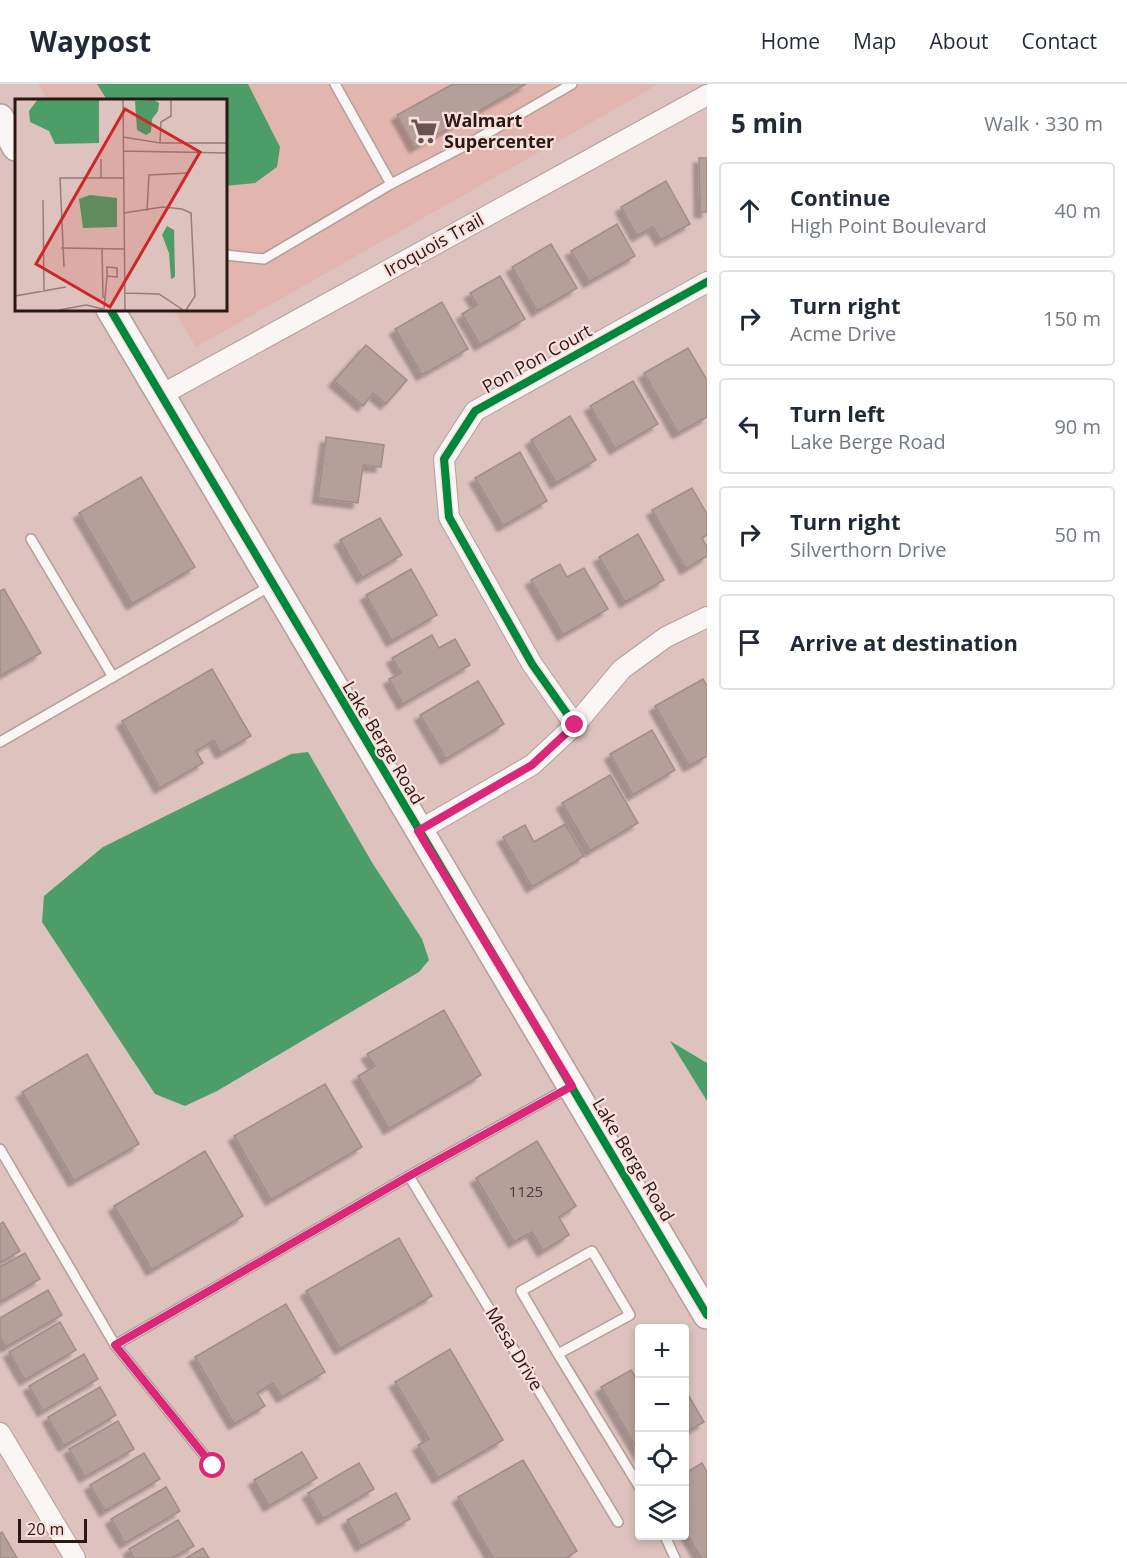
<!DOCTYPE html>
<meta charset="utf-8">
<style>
:root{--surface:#fff;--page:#f2f2f3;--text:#1f2937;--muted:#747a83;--line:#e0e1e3}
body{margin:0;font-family:"Open Sans",sans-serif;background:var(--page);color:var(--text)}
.controls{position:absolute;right:18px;bottom:18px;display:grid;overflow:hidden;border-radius:6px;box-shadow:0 3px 9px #0003}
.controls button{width:54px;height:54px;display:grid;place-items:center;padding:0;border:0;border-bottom:2px solid var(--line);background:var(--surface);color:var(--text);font:30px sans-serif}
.scale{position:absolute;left:18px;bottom:15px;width:69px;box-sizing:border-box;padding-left:6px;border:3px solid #2a1815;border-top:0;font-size:16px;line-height:21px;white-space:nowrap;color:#2a1815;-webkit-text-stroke:4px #fae0db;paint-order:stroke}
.stop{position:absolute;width:18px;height:18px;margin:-14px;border:4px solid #db2777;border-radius:50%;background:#fff}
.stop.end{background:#db2777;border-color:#fff;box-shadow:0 2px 6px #0008}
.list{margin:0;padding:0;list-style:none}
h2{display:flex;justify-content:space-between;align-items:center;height:78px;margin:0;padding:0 24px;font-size:26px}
h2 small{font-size:20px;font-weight:400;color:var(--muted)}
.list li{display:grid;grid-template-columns:39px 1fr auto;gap:18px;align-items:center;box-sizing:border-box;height:96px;margin:0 12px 12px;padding:0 12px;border:2px solid var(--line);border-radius:6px}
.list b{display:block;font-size:22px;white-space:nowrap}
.list p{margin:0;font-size:20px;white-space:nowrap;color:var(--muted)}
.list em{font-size:20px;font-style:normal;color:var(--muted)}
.icon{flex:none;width:33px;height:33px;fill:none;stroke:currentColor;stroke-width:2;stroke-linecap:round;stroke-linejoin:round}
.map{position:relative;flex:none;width:707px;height:1474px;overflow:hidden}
header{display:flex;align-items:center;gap:36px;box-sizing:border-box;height:84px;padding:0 30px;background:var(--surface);border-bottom:2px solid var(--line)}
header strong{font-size:28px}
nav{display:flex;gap:33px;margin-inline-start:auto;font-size:21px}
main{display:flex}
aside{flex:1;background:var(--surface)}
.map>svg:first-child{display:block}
.built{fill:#e2b6ae}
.water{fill:#4d9d69}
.building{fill:#b4a099;stroke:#a08d87;stroke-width:1.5;filter:url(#shadow)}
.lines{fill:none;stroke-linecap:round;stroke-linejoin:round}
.lane-casing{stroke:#b49f9b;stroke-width:12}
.street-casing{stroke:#b49f9b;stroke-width:22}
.secondary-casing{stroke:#b49f9b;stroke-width:30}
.lane{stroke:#faf6f5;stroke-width:9}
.street{stroke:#faf6f5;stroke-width:20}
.secondary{stroke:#faf6f5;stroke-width:27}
.cycleway-casing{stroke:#fae0db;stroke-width:11}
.cycleway{stroke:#00873e;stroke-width:8}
.route{stroke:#db2777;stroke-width:8}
.labels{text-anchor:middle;stroke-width:4.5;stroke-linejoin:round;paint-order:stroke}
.number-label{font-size:15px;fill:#4c3a36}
.poi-label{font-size:18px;font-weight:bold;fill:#2a1815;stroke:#fae0db;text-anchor:start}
.street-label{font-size:18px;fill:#2a1815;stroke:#fae0db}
.inset-road{fill:none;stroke:#957e7a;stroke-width:1.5}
.view{fill:#cd2727;fill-opacity:0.15;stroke:#cd2727;stroke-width:3}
.inset-edge{fill:none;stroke:#2a1815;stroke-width:3}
</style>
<header>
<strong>Waypost</strong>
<nav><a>Home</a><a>Map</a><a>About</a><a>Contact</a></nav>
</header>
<main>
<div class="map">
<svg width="707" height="1474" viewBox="0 0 707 1474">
<defs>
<filter id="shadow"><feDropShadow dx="-5.5" dy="5.5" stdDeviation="1.5" flood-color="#0004"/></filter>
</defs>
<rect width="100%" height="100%" fill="#ddc2bd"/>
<polygon class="built" points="38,0 659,0 196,263 173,225 225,225 225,16 48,16"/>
<g class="water">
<polygon points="97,0 248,0 280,63 277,83 255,99 225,102 225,16 107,16"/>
<polygon points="308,668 373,780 422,855 429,876 419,888 217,1007 185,1022 155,1010 42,838 44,812 103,763 291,670"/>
<polygon points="670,957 707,979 707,1017"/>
</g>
<g class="building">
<polygon points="453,0 526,0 415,63 397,31"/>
<polygon points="699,74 707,74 707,128 700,128"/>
<polygon points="666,97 690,140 661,156 653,143 637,152 621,123"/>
<polygon points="617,140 635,172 589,198 571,167"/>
<polygon points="551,160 577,204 537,227 512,183"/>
<polygon points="500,192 525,235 480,261 462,230 477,221 470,209"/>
<polygon points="442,218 468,265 422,291 395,245"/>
<polygon points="366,261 407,296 386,320 373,309 363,322 334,297"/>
<polygon points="688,264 707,296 707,333 678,349 644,289"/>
<polygon points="633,297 658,340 615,365 590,322"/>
<polygon points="570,332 596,376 556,399 531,356"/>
<polygon points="326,353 384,361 381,383 363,381 358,419 318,414"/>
<polygon points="520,368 547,417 503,442 475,394"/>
<polygon points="141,393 195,483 132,520 79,429"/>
<polygon points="692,404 707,430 707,451 702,454 707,463 707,472 686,485 652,426"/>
<polygon points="380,434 402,471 362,494 340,456"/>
<polygon points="638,450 664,496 625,518 599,473"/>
<polygon points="560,480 567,493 584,484 608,525 563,551 531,496"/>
<polygon points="411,485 437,531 392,557 366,511"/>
<polygon points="4,505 41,569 0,592 0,507"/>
<polygon points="432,551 439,564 455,555 470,581 403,620 389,595 401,589 392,574"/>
<polygon points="212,585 251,652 221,669 214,656 196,667 203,679 160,704 122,637"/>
<polygon points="703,595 707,602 707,672 689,682 655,622"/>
<polygon points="478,597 504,640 446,675 420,631"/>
<polygon points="652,646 675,686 633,711 610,670"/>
<polygon points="610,691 638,739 590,767 562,719"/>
<polygon points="565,740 584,772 532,803 503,753 525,741 534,758"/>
<polygon points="444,926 481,991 389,1045 358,992 375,982 367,970"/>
<polygon points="87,970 139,1060 74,1097 22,1008"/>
<polygon points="325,1000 362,1063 271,1116 234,1052"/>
<polygon points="537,1057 576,1122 559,1133 569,1151 543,1167 532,1148 514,1158 476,1094"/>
<polygon points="205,1067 243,1132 152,1186 114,1122"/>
<polygon points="3,1138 20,1167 0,1179 0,1140"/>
<polygon points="399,1154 432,1212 340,1265 306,1207"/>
<polygon points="25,1169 40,1195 0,1218 0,1183"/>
<polygon points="48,1206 62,1231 6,1263 0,1253 0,1234"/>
<polygon points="286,1220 325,1288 282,1313 273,1299 257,1309 265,1322 234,1340 195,1273"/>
<polygon points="60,1238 76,1266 25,1296 9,1268"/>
<polygon points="450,1265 503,1356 438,1394 418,1361 429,1355 395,1298"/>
<polygon points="84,1270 98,1295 43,1327 29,1302"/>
<polygon points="631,1286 637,1296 640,1295 640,1370 601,1303"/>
<polygon points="100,1303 116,1331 64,1362 48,1333"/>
<polygon points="684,1304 704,1338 684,1349"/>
<polygon points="118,1337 134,1365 85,1393 69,1365"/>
<polygon points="302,1368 317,1394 269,1422 254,1396"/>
<polygon points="144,1369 160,1395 105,1427 90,1401"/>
<polygon points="523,1376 577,1467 566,1474 493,1474 458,1413"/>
<polygon points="359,1379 374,1405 323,1435 308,1409"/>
<polygon points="702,1379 707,1388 707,1474 701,1474 684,1445 684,1390"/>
<polygon points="166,1403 180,1427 125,1459 111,1435"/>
<polygon points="396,1409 410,1435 361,1462 347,1436"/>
<polygon points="178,1436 194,1462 172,1474 134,1474 129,1465"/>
<polygon points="2,1448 17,1474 0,1474 0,1450"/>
<polygon points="203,1464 209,1474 186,1474"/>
</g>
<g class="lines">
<defs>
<g id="lane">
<polyline points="391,100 472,58 572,0"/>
<polyline points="225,171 264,175 391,100 335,0"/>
<polyline points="31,455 113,593"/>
<polyline points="0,658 272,501"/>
<polyline points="0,1065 115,1261 213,1382"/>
<polyline points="409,1092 618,1438"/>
<polyline points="115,1261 409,1092 570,1003"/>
<polyline points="558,1270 521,1207 592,1167 630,1231 558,1270 640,1404"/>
<polyline points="665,1452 675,1474"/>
</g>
<g id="street">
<polyline points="161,311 707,11"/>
<polyline points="575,641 532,580 449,433 444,375 475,327 707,198"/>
<polyline points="418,747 532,681 575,641 622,585 666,553 707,533"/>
<polyline points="0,1349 75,1474"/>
</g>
<g id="secondary">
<polyline points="0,34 16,63"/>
<polyline points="110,225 707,1231"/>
</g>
</defs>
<use href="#lane" class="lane-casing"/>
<use href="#street" class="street-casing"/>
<use href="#secondary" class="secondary-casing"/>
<use href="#lane" class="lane"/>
<use href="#street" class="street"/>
<use href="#secondary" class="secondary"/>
<defs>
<g id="cycleway">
<polyline points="110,225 707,1231"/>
<polyline points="575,641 532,580 449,433 444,375 475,327 707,198"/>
</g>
</defs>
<use href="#cycleway" class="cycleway-casing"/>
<use href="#cycleway" class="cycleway"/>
</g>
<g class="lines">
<polyline class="route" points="213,1382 115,1261 409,1092 572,1002 418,747 532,681 575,641"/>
</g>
<defs>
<symbol id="supermarket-bare" viewBox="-9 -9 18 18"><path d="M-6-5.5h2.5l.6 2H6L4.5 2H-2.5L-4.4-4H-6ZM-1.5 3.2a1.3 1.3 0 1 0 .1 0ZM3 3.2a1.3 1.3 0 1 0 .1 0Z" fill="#695450" stroke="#fae0db" stroke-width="2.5" paint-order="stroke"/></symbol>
</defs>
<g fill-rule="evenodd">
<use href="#supermarket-bare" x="405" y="28" width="38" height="38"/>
</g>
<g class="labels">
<g class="number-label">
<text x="526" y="1113">1125</text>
</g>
<g class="poi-label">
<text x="444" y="43">Walmart<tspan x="444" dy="21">Supercenter</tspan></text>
</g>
<g class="street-label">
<text transform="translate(434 161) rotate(-29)" y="6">Iroquois Trail</text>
<text transform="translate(537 275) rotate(-29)" y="6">Pon Pon Court</text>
<text transform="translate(383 659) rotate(59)" y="6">Lake Berge Road</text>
<text transform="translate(633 1076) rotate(59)" y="6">Lake Berge Road</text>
<text transform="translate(514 1265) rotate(59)" y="6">Mesa Drive</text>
</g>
</g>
<g transform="translate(15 15)">
<rect width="212" height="212" fill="#ddc2bd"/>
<path d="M23,0H84V44L40,45L34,32L15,23L14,12ZM139,1L144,4L143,12L137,20L136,33L131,36L122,31L120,2ZM75,96L102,99V128L68,129L64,100ZM152,127L159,131L160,178L156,180L154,154L147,136Z" fill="#4d9d69"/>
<path class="inset-road" d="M108,0L110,211M108,38L145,44L146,23L156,17V0M145,44H212M108,52L212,54M86,60V79M28,101L29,192M132,112L134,76L174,74M109,114L147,108L167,110L176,114L180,197L171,211M46,149L110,150M87,149L88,199M49,168L45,79H108M110,194L144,195L168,211M0,197L51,188M89,210L92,177L102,178V169L92,168V177M44,211L71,206L88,210"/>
<path class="view" d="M110,10L185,53L95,208L21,165Z"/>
<rect width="212" height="212" class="inset-edge"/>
</g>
</svg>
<div class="controls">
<button>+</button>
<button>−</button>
<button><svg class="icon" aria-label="locate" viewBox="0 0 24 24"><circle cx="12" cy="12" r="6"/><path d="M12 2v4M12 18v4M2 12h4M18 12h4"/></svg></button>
<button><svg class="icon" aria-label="layers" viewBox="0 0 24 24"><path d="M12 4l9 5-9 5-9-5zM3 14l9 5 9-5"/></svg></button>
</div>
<div class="scale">20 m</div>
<div class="stop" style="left:213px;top:1382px"></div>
<div class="stop end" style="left:575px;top:641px"></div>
</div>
<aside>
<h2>5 min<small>Walk · 330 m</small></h2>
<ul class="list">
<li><svg class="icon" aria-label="ahead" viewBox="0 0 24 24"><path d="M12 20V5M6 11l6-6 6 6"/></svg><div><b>Continue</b><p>High Point Boulevard</p></div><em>40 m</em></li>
<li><svg class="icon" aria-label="right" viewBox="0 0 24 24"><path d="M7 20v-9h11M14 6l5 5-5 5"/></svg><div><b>Turn right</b><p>Acme Drive</p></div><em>150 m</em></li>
<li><svg class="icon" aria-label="left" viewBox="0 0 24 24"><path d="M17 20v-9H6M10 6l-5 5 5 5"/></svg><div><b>Turn left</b><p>Lake Berge Road</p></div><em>90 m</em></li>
<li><svg class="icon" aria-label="right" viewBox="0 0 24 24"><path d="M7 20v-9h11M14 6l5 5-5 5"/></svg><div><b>Turn right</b><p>Silverthorn Drive</p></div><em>50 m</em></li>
<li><svg class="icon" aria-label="arrive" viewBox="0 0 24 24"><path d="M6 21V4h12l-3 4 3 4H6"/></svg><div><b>Arrive at destination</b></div></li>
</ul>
</aside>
</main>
